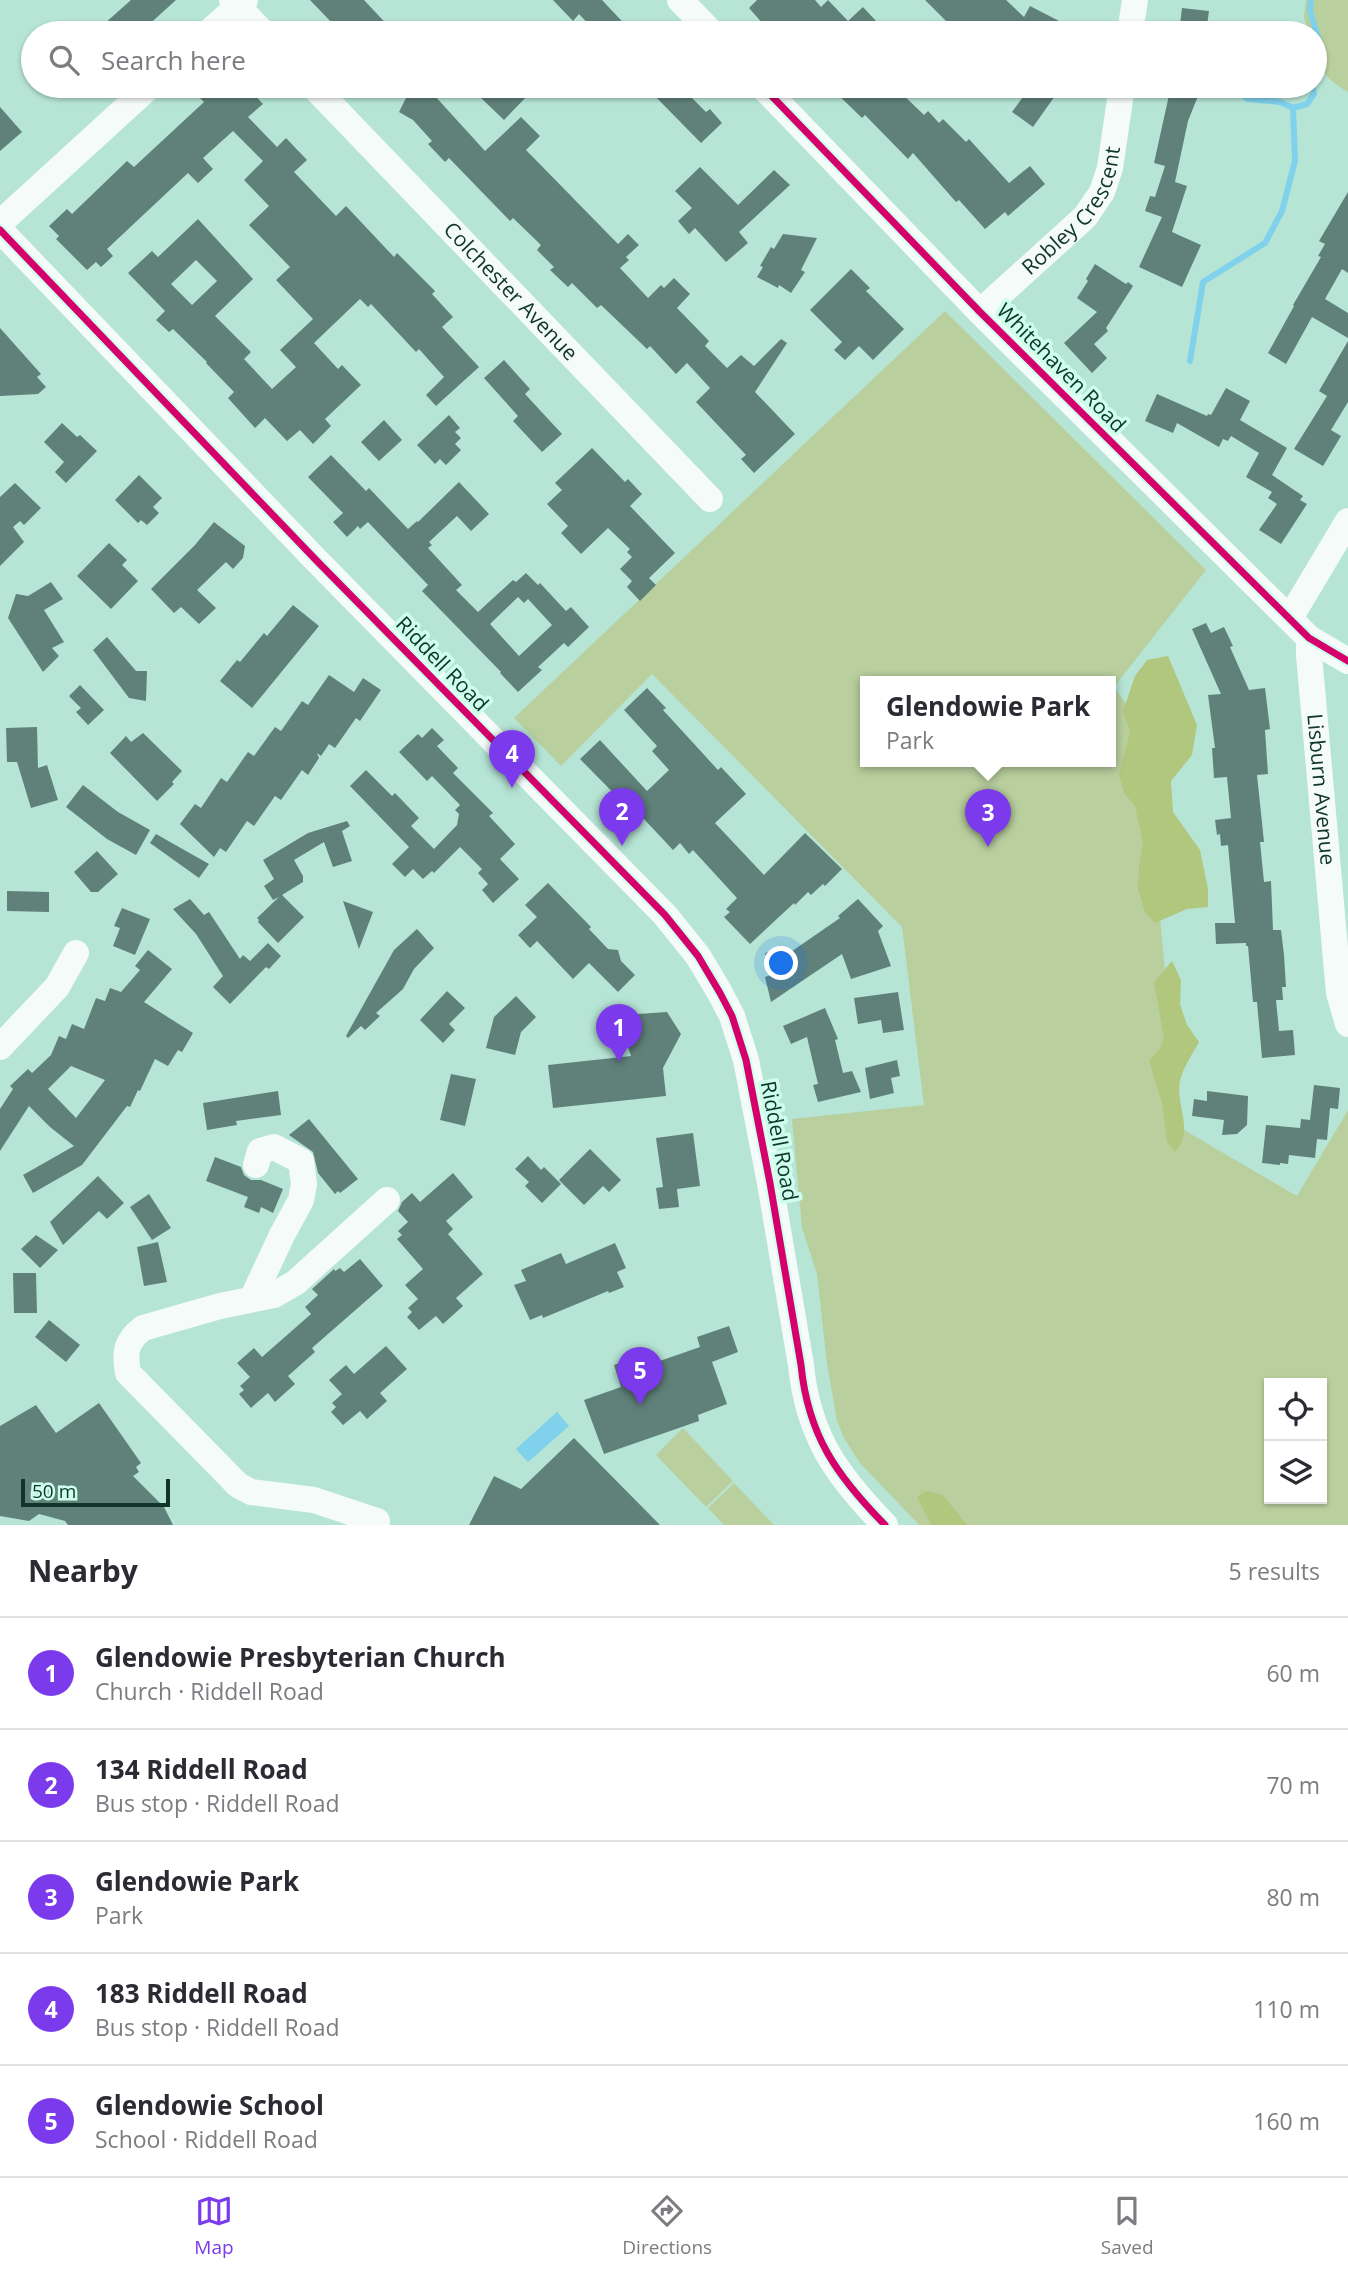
<!DOCTYPE html>
<meta charset="utf-8">
<style>
:root{--surface:#fff;--page:#f2f2f3;--text:#2b2b33;--muted:#7c7c81;--line:#e1e1e2;--accent:#7c3aed}
body{margin:0;font-family:"Open Sans",sans-serif;background:var(--page);color:var(--text)}
.controls{position:absolute;right:21px;bottom:21px;display:grid;overflow:hidden;border-radius:0px;box-shadow:0 2px 5px #0004}
.controls button{width:63px;height:63px;display:grid;place-items:center;padding:0;border:0;border-bottom:2px solid var(--line);background:var(--surface);color:var(--text);font:35px sans-serif}
.scale{position:absolute;left:21px;bottom:18px;width:149px;box-sizing:border-box;padding-left:7px;border:4px solid #10362b;border-top:0;font-size:19px;line-height:24px;white-space:nowrap;color:#10362b;-webkit-text-stroke:5px #cdffec;paint-order:stroke}
.you{position:absolute;left:782px;top:964px;width:24px;height:24px;margin:-18px;border:5px solid #fff;border-radius:50%;background:#1a73e8;box-shadow:0 0 0 10px #1a73e833}
.badge{display:grid;place-items:center;width:46px;height:46px;border-radius:50%;background:var(--accent);color:#fff;font-size:23px;font-weight:700}
.pin{position:absolute;translate:-50% -58px;filter:drop-shadow(0 2px 4px #0008)}
.pin::after{content:'';position:absolute;top:37px;width:24px;height:21px;background:inherit;clip-path:polygon(0 0,100% 0,50% 100%)}
.popup{position:absolute;left:860px;top:676px;width:256px;height:91px;box-sizing:border-box;display:grid;place-content:center;border-radius:0px;background:var(--surface);filter:drop-shadow(0 2px 5px #0005);font-size:23px;white-space:nowrap;color:var(--muted)}
.popup b{font-size:26px;color:var(--text)}
.popup::after{content:'';position:absolute;left:50%;top:100%;margin-left:-14px;border:14px solid transparent;border-top-color:var(--surface)}
.list{margin:0;padding:0;list-style:none}
h2{display:flex;justify-content:space-between;align-items:center;height:91px;margin:0;padding:0 28px;font-size:30px}
h2 small{font-size:23px;font-weight:400;color:var(--muted)}
.list li{display:grid;grid-template-columns:46px 1fr auto;gap:21px;align-items:center;box-sizing:border-box;height:112px;padding:0 28px;border-top:2px solid var(--line)}
.list b{display:block;font-size:26px;white-space:nowrap}
.list p{margin:0;font-size:23px;white-space:nowrap;color:var(--muted)}
.list em{font-size:23px;font-style:normal;color:var(--muted)}
.icon{flex:none;width:38px;height:38px;fill:none;stroke:currentColor;stroke-width:2;stroke-linecap:round;stroke-linejoin:round}
.map{position:relative;flex:none;width:1348px;height:1525px;overflow:hidden}
.search{position:absolute;background:var(--surface);box-shadow:0 2px 5px #0004;left:21px;right:21px;top:21px;height:77px;display:flex;align-items:center;gap:18px;box-sizing:border-box;padding:0 24px;border-radius:38px;color:var(--muted);font-size:26px}
.sheet{height:651px;background:var(--surface)}
nav{display:flex;justify-content:space-around;align-items:center;box-sizing:border-box;height:98px;border-top:2px solid var(--line);background:var(--surface);font-size:19px;color:var(--muted)}
nav a{display:grid;justify-items:center;gap:4px}
nav .on{color:var(--accent)}
.map>svg:first-child{display:block}
.green{fill:#b9d09e;fill-rule:evenodd}
.forest{fill:#b0c77d}
.water{fill:#7fd1ec}
.lines{fill:none;stroke-linecap:round;stroke-linejoin:round}
.stream{stroke:#7fd1ec;stroke-width:6}
.building{fill:#60817a;fill-rule:evenodd}
.minor{stroke:#f4fbf9;stroke-width:26}
.cycleway-casing{stroke:#cdffec;stroke-width:11}
.cycleway{stroke:#d6006c;stroke-width:7}
.labels{text-anchor:middle;stroke-width:7;stroke-linejoin:round;paint-order:stroke}
.street-label{font-size:21px;fill:#10362b;stroke:#cdffec}
</style>
<div class="map">
<svg width="1348" height="1525" viewBox="0 0 1348 1525">
<rect width="100%" height="100%" fill="#b6e5d6"/>
<g class="green">
<path d="M1306,0H1348V92C1320,75 1315,65 1315,33H1309L1304,17Z"/>
<path d="M945,311L1206,570L1114,687L1143,728L1179,1127L1297,1196L1348,1110V1525H919L860,1463L844,1438L837,1421L827,1364L817,1274L802,1228L792,1119L924,1105L902,927L652,674L561,766L514,718ZM866,681H1110V761H866ZM1269,1383H1322V1499H1269Z"/>
<polygon points="683,1428 733,1481 706,1507 656,1455"/>
<polygon points="734,1483 774,1525 724,1525 708,1508"/>
</g>
<g class="forest">
<polygon points="1168,656 1197,725 1192,755 1171,781 1173,812 1200,850 1208,889 1208,907 1187,909 1155,923 1145,912 1138,889 1139,867 1143,843 1135,806 1124,793 1119,775 1130,732 1123,711 1135,676 1147,660"/>
<path d="M1172,961L1181,980L1180,1004L1187,1025L1199,1042C1193,1053 1185,1065 1181,1077C1173,1103 1196,1129 1175,1152L1167,1142L1162,1103L1149,1061L1159,1050L1164,1038L1154,982Z"/>
<polygon points="926,1491 943,1495 967,1525 931,1525 917,1497"/>
</g>
<polygon class="water" points="557,1412 569,1426 528,1462 516,1449"/>
<g class="lines">
<g class="stream">
<polyline points="1311,0 1310,11 1319,41 1315,45"/>
<polyline points="1231,86 1248,99 1280,102 1293,108"/>
<polyline points="1190,361 1203,282 1265,243 1282,211 1295,161 1293,108 1307,104 1314,94 1313,86"/>
</g>
</g>
<g class="building">
<polygon points="131,0 176,0 144,29 139,24 129,33 94,33"/>
<polygon points="310,0 364,0 395,33 321,33 332,23"/>
<polygon points="553,0 602,0 633,33 597,33 579,14 573,21"/>
<polygon points="757,0 815,0 821,7 828,0 848,21 863,7 876,21 864,33 757,33 765,26 749,8"/>
<polygon points="925,0 1006,0 1024,17 1030,6 1061,22 1055,33 964,33 953,22 950,25"/>
<polygon points="1182,8 1209,11 1206,33 1179,33"/>
<path d="M210,86H231L239,94L247,87L263,104L248,117L277,147L286,138L307,160L294,172L336,216L346,206L394,257L397,253L435,291L432,294L453,317L442,327L479,367L436,406L426,395L444,377L419,349L416,352L371,304L368,307L360,299L314,343L338,369L342,365L361,385L325,419L331,426L313,444L300,430L287,441L265,418L255,428L228,398L234,392L206,363L207,362L173,329L169,332L156,320L165,311L128,273L152,251L158,257L198,219L253,279L215,316L251,352L244,359L272,389L296,367L280,350L313,319L276,280L290,267L249,225L269,206L244,180L263,161L233,131L203,158L213,169L198,183L188,173L107,249L113,256L101,267L96,262L87,270L56,239L59,236L49,226L67,209L72,214L127,161L134,167L204,102L198,96ZM196,260L217,281L192,305L171,284Z"/>
<polygon points="412,86 438,86 434,95 485,151 521,117 540,136 526,150 618,244 628,234 639,245 626,257 629,260 620,268 648,298 661,285 664,288 674,278 690,294 677,308 709,341 705,346 727,368 741,355 754,366 781,339 787,343 755,392 795,434 754,473 741,459 746,455 696,402 710,388 687,363 676,374 650,346 647,349 601,305 597,308 572,283 568,287 550,270 554,267 537,250 541,245 513,218 510,221 449,158 445,162 428,144 432,141 413,120 399,112"/>
<polygon points="493,86 523,86 530,93 504,120 481,98"/>
<polygon points="645,86 680,86 706,112 710,109 722,123 701,143"/>
<polygon points="829,86 881,86 890,95 896,88 924,115 928,111 939,123 943,119 966,142 969,139 1009,183 1030,166 1045,184 1008,216 1005,212 985,229 959,200 956,202 913,153 908,159 865,115 862,118"/>
<polygon points="1031,86 1062,86 1033,127 1012,112"/>
<polygon points="1171,86 1202,86 1188,121 1175,182 1187,186 1172,232 1201,245 1182,287 1139,267 1162,217 1145,211 1150,196 1155,197 1165,166 1154,163"/>
<polygon points="0,107 22,132 0,151"/>
<polygon points="700,167 738,205 774,170 790,185 739,232 748,243 726,262 695,228 689,234 678,221 692,208 675,191"/>
<polygon points="1348,192 1348,273 1342,269 1325,299 1348,313 1348,338 1312,317 1286,364 1268,353 1294,306 1293,305 1321,257 1318,256 1325,244 1319,241"/>
<polygon points="783,234 817,238 801,270 805,272 791,293 779,285 778,288 757,277 763,267 760,266 771,247 774,249"/>
<polygon points="1095,264 1126,284 1128,282 1133,286 1106,328 1108,331 1094,344 1107,358 1092,373 1064,343 1097,312 1077,298 1088,281 1086,279"/>
<polygon points="851,269 870,288 866,291 904,329 873,360 859,346 845,360 834,350 842,342 810,310"/>
<polygon points="0,328 41,374 37,377 46,387 38,394 0,396"/>
<polygon points="1348,341 1348,402 1331,430 1341,436 1323,466 1294,449 1327,396 1319,391"/>
<polygon points="504,360 530,389 525,394 562,434 542,452 513,421 518,416 484,378"/>
<polygon points="1226,388 1250,401 1240,420 1287,448 1272,475 1303,496 1300,500 1307,504 1281,544 1259,530 1277,504 1268,498 1272,492 1246,477 1259,453 1231,436 1228,441 1223,439 1219,447 1177,423 1173,433 1145,421 1157,394 1207,416 1208,414 1211,415"/>
<polygon points="449,415 460,428 455,432 461,438 455,444 461,450 446,465 440,459 435,464 417,445"/>
<polygon points="384,420 402,440 379,461 361,442"/>
<polygon points="62,423 77,437 80,435 97,451 66,483 55,472 64,462 44,442"/>
<polygon points="592,448 625,482 628,479 642,494 630,506 675,553 649,578 656,585 640,601 627,587 632,581 620,569 632,557 627,552 630,549 608,528 581,554 561,533 568,526 547,504 562,490 555,483"/>
<path d="M331,455L366,491L369,488L408,529L417,521L418,522L459,482L489,514L471,531L457,516L429,542L432,545L428,548L462,585L456,590L478,612L513,580L516,582L526,573L538,585L540,583L566,611L571,607L589,627L568,647L564,643L538,667L542,670L518,692L500,673L501,672L422,591L428,585L368,522L360,529L358,526L347,537L333,522L343,513L308,477ZM518,597L524,603L528,599L552,625L519,656L490,624Z"/>
<polygon points="139,475 162,498 153,507 159,513 147,525 141,520 138,523 115,500"/>
<polygon points="15,483 41,508 24,525 20,521 13,527 24,542 0,566 0,497"/>
<polygon points="214,522 245,546 243,558 233,569 226,562 197,590 216,608 199,624 181,607 174,613 151,589 195,545"/>
<polygon points="109,543 127,560 122,565 138,581 111,609 77,576"/>
<polygon points="51,582 63,599 44,610 64,642 52,648 59,656 43,672 8,618 16,594 28,596"/>
<polygon points="293,605 319,626 252,708 220,681 237,660 240,662 264,633 267,636"/>
<polygon points="1206,623 1211,633 1224,627 1233,646 1230,647 1249,690 1265,688 1270,729 1265,730 1268,774 1257,775 1264,842 1260,842 1264,882 1271,881 1273,930 1281,930 1284,955 1286,987 1282,987 1283,1000 1276,1000 1279,1031 1293,1030 1295,1055 1262,1058 1257,1002 1253,1002 1248,946 1246,946 1246,943 1216,944 1215,923 1235,923 1228,845 1221,846 1220,834 1217,835 1215,820 1231,818 1227,777 1214,778 1212,748 1215,748 1208,695 1221,694 1192,629"/>
<polygon points="107,637 136,671 147,671 146,701 129,698 93,650"/>
<polygon points="329,675 354,692 363,678 381,690 360,721 356,718 335,748 329,744 321,756 317,753 319,758 308,775 302,770 281,800 275,796 254,826 247,821 226,852 220,848 214,857 180,824 195,804 201,808 221,778 227,782 248,752 254,756 275,727 281,731 302,701 308,705"/>
<polygon points="80,685 104,710 88,725 76,712 81,708 69,696"/>
<polygon points="647,688 666,708 663,710 718,770 721,767 746,794 715,823 764,875 805,833 842,869 825,886 823,884 811,895 808,892 795,905 794,903 750,944 724,917 730,912 726,909 737,898 693,850 689,854 680,843 673,850 643,818 640,820 580,759 600,740 647,791 669,770 652,751 657,746 624,710"/>
<polygon points="37,727 38,768 47,765 58,800 31,808 17,762 7,762 6,728"/>
<polygon points="432,728 444,740 437,746 458,768 453,773 493,813 489,816 515,844 500,859 519,879 493,903 482,890 488,884 478,873 482,869 460,847 434,873 432,871 423,879 413,869 405,877 392,864 409,847 350,786 366,770 392,796 395,793 419,818 411,826 434,849 457,825 459,814 455,810 460,805 432,776 427,781 399,752 418,734 422,738"/>
<polygon points="143,733 182,771 172,782 174,784 157,801 110,753 126,736 131,742"/>
<polygon points="83,785 118,812 150,830 136,855 107,839 66,807"/>
<polygon points="347,821 350,826 342,831 352,861 333,867 324,842 294,860 303,876 303,882 282,895 304,917 278,943 258,922 259,920 257,918 279,897 273,900 264,886 274,879 263,860 308,833"/>
<polygon points="156,834 209,864 199,878 150,843"/>
<polygon points="97,851 118,874 98,892 91,892 74,872"/>
<polygon points="548,883 591,927 589,929 608,949 618,950 621,961 635,975 618,992 589,963 573,979 537,941 530,948 518,935 537,917 525,905"/>
<polygon points="7,891 49,892 49,912 7,911"/>
<polygon points="190,899 204,915 209,912 240,959 243,955 250,961 268,943 281,956 269,969 266,967 230,1004 213,987 223,976 196,934 173,909"/>
<polygon points="858,899 883,926 878,931 891,966 851,979 842,954 771,1002 765,977 771,975 765,953 783,949 785,956 840,918 838,916"/>
<polygon points="343,901 373,912 359,949"/>
<polygon points="122,908 150,919 135,955 113,946 120,928 114,926"/>
<polygon points="417,929 434,948 414,969 403,989 376,1013 380,1016 365,1030 361,1026 348,1038 346,1036 394,950"/>
<path d="M148,950L172,969L144,1002L193,1033L182,1052L178,1050L168,1066L155,1059L140,1091L138,1090L130,1107L127,1106L82,1165L33,1193L23,1175L74,1146L50,1127L29,1106L0,1151V1109L13,1089L10,1086L28,1069L32,1073L51,1055L59,1036L66,1039L72,1024L84,1029L96,998L105,1001L110,988L121,992L140,970L135,966ZM71,1066L105,1080L76,1118L48,1089Z"/>
<polygon points="447,991 465,1008 449,1024 455,1030 443,1043 420,1020"/>
<polygon points="898,992 904,1030 883,1033 881,1020 858,1024 854,998"/>
<polygon points="516,996 536,1017 521,1032 515,1055 486,1048 494,1017"/>
<polygon points="825,1008 838,1039 835,1040 843,1073 852,1071 861,1092 818,1102 813,1085 818,1084 807,1037 791,1044 783,1026"/>
<polygon points="667,1012 681,1034 663,1068 666,1096 553,1108 548,1065 631,1056 626,1040 638,1014"/>
<polygon points="897,1060 900,1076 891,1078 894,1093 870,1099 865,1068"/>
<polygon points="451,1074 476,1079 465,1126 440,1120"/>
<polygon points="1314,1085 1340,1088 1338,1109 1330,1108 1327,1140 1317,1139 1315,1158 1289,1155 1288,1164 1280,1163 1280,1165 1262,1163 1266,1125 1300,1128 1301,1119 1310,1120"/>
<polygon points="278,1091 281,1115 236,1121 237,1125 207,1130 203,1103"/>
<polygon points="1207,1091 1248,1096 1247,1125 1237,1134 1222,1135 1224,1120 1192,1116 1194,1099 1207,1101"/>
<polygon points="309,1119 358,1179 340,1193 338,1191 335,1194 318,1173 313,1152 289,1135"/>
<polygon points="693,1133 700,1186 677,1189 679,1207 659,1209 656,1188 663,1187 656,1138"/>
<polygon points="590,1149 621,1180 609,1192 603,1186 584,1205 559,1180"/>
<polygon points="528,1156 541,1170 544,1167 561,1184 542,1203 525,1186 529,1182 515,1169"/>
<polygon points="215,1157 241,1167 244,1175 251,1180 261,1180 283,1189 273,1213 261,1207 259,1213 244,1207 248,1197 206,1181"/>
<polygon points="453,1173 473,1197 446,1221 453,1229 448,1234 483,1274 456,1298 463,1306 443,1324 436,1316 419,1330 407,1317 412,1312 408,1308 418,1299 405,1285 423,1269 397,1239 402,1235 398,1231 408,1222 398,1211 402,1202 412,1193 420,1202"/>
<polygon points="98,1176 124,1203 107,1219 99,1211 63,1245 50,1222"/>
<polygon points="149,1194 171,1228 152,1240 130,1207"/>
<polygon points="36,1235 58,1250 40,1268 21,1249"/>
<polygon points="158,1242 167,1282 144,1286 137,1247"/>
<polygon points="615,1243 626,1268 617,1272 624,1287 609,1293 608,1291 543,1318 542,1315 530,1320 514,1285 526,1281 521,1270 561,1253 566,1264"/>
<polygon points="360,1259 383,1286 312,1348 315,1352 288,1376 295,1384 275,1402 268,1393 251,1408 239,1394 244,1390 240,1386 250,1377 237,1363 254,1348 262,1357 311,1314 305,1307 318,1295 312,1289 334,1269 335,1271 340,1268 344,1272"/>
<polygon points="13,1273 36,1273 37,1313 14,1313"/>
<polygon points="49,1320 80,1345 66,1362 35,1337"/>
<polygon points="729,1326 738,1352 712,1362 727,1404 698,1415 699,1421 604,1454 584,1400 621,1387 614,1365 647,1354 651,1364 700,1347 697,1337"/>
<polygon points="386,1346 407,1369 380,1393 387,1401 367,1419 360,1411 343,1425 331,1412 336,1407 332,1403 342,1394 329,1380 346,1365 354,1374"/>
<polygon points="99,1403 141,1463 136,1467 139,1472 133,1476 164,1507 173,1525 68,1525 65,1521 39,1514 29,1521 0,1516 0,1426 36,1405 56,1433"/>
<polygon points="574,1438 660,1525 469,1525 494,1476 521,1489"/>
</g>
<g class="lines">
<g class="minor">
<polyline points="232,0 263,33"/>
<polyline points="680,0 712,33"/>
<polyline points="208,33 245,0"/>
<polyline points="1130,33 1135,0"/>
<path id="s1" d="M313,86L710,499"/>
<polyline points="762,86 980,312 1309,638 1348,661"/>
<polyline points="0,223 150,86"/>
<path d="M0,230L315,559L665,915L698,956L720,993L732,1016L746,1060L770,1183L801,1365C808,1436 837,1476 885,1525"/>
<path id="s2" d="M980,312L1085,217L1102,192L1110,168L1122,86"/>
<polyline points="1290,618 1348,521"/>
<path id="s3" d="M1309,638V655L1339,993L1348,1024"/>
<polyline points="0,1047 57,987 76,953"/>
<polyline points="252,1299 282,1235 301,1200 304,1184 301,1161 274,1147 260,1151 256,1165"/>
<path d="M377,1521L314,1500L251,1492L238,1485L128,1373C124,1352 126,1341 143,1328L220,1306L274,1295L295,1283L387,1200"/>
</g>
<defs>
<g id="cycleway">
<polyline points="762,86 980,312 1309,638 1348,661"/>
<path d="M0,230L315,559L665,915L698,956L720,993L732,1016L746,1060L770,1183L801,1365C808,1436 837,1476 885,1525"/>
</g>
</defs>
<use href="#cycleway" class="cycleway-casing"/>
<use href="#cycleway" class="cycleway"/>
</g>
<g class="labels">
<g class="street-label">
<text dy="7" stroke="none"><textPath href="#s2" startOffset="140">Robley Crescent</textPath></text>
<text dy="7" stroke="none"><textPath href="#s1" startOffset="285">Colchester Avenue</textPath></text>
<text transform="translate(1061 368) rotate(45)" y="7">Whitehaven Road</text>
<text transform="translate(442 664) rotate(46)" y="7">Riddell Road</text>
<text dy="7" stroke="none"><textPath href="#s3" startOffset="152">Lisburn Avenue</textPath></text>
<text transform="translate(779 1141) rotate(79)" y="7">Riddell Road</text>
</g>
</g>
</svg>
<div class="controls">
<button><svg class="icon" aria-label="locate" viewBox="0 0 24 24"><circle cx="12" cy="12" r="6"/><path d="M12 2v4M12 18v4M2 12h4M18 12h4"/></svg></button>
<button><svg class="icon" aria-label="layers" viewBox="0 0 24 24"><path d="M12 4l9 5-9 5-9-5zM3 14l9 5 9-5"/></svg></button>
</div>
<div class="scale">50 m</div>
<div class="you"></div>
<div class="pin badge" style="left:619px;top:1062px">1</div>
<div class="pin badge" style="left:622px;top:846px">2</div>
<div class="pin badge" style="left:988px;top:847px">3</div>
<div class="popup"><b>Glendowie Park</b>Park</div>
<div class="pin badge" style="left:512px;top:788px">4</div>
<div class="pin badge" style="left:640px;top:1405px">5</div>
<div class="search"><svg class="icon" aria-label="search" viewBox="0 0 24 24"><circle cx="10" cy="10" r="6"/><path d="M15 15l6 6"/></svg>Search here</div>
</div>
<section class="sheet">
<h2>Nearby<small>5 results</small></h2>
<ul class="list">
<li><span class="badge">1</span><div><b>Glendowie Presbyterian Church</b><p>Church · Riddell Road</p></div><em>60 m</em></li>
<li><span class="badge">2</span><div><b>134 Riddell Road</b><p>Bus stop · Riddell Road</p></div><em>70 m</em></li>
<li><span class="badge">3</span><div><b>Glendowie Park</b><p>Park</p></div><em>80 m</em></li>
<li><span class="badge">4</span><div><b>183 Riddell Road</b><p>Bus stop · Riddell Road</p></div><em>110 m</em></li>
<li><span class="badge">5</span><div><b>Glendowie School</b><p>School · Riddell Road</p></div><em>160 m</em></li>
</ul>
</section>
<nav>
<a class="on"><svg class="icon" aria-label="map" viewBox="0 0 24 24"><path d="M3 6l6-2 6 2 6-2v14l-6 2-6-2-6 2zM9 4v14M15 6v14"/></svg>Map</a>
<a><svg class="icon" aria-label="directions" viewBox="0 0 24 24"><path d="M12 3l9 9-9 9-9-9zM9 14v-3h6M13 9l2 2-2 2"/></svg>Directions</a>
<a><svg class="icon" aria-label="saved" viewBox="0 0 24 24"><path d="M7 4h10v16l-5-4-5 4z"/></svg>Saved</a>
</nav>
